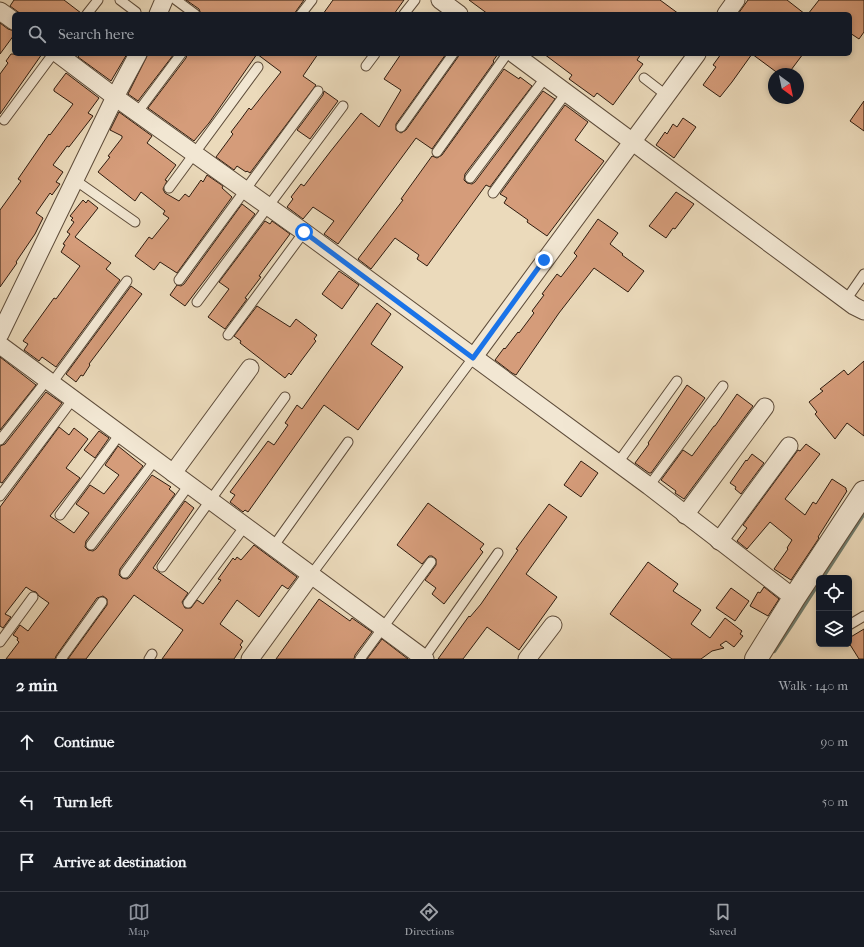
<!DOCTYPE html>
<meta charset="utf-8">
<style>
:root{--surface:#171b24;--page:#242831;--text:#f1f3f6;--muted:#9ea1a6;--line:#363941;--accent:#8c9099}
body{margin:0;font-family:"IM FELL French Canon",serif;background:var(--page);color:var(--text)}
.controls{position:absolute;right:12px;bottom:12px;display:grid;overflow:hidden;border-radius:6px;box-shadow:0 2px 6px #0003}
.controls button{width:36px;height:36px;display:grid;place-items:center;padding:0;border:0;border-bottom:1px solid var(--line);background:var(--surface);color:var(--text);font:20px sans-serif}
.compass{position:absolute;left:768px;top:68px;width:36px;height:36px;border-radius:50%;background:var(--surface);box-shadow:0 2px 6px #0003;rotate:147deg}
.stop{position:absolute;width:12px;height:12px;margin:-9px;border:3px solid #1a73e8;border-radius:50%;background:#fff}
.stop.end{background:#1a73e8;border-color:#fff;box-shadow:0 1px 4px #0008}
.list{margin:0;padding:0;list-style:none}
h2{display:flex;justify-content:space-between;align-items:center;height:52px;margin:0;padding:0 16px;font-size:17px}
h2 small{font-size:13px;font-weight:400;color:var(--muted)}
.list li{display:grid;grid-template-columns:26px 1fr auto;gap:12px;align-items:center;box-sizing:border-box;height:60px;padding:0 16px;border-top:1px solid var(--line)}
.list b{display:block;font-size:15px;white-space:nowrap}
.list em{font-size:13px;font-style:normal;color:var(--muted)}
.icon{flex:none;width:22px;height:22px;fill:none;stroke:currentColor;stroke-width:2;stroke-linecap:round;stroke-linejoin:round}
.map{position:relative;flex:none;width:864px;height:659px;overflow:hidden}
.search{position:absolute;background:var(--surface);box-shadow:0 2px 6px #0003;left:12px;right:12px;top:12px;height:44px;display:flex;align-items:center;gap:10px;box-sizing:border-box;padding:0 14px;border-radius:6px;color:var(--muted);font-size:15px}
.sheet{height:232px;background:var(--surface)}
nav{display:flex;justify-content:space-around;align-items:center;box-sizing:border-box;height:56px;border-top:1px solid var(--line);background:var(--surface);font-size:11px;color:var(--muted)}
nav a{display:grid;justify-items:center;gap:2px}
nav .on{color:var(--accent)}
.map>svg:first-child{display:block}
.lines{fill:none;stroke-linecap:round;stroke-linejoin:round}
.stream{stroke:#6f7b6c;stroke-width:4.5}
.building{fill:#d59c7a;stroke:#2f1c0f}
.service-casing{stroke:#5e4c3a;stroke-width:11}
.minor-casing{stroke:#5e4c3a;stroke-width:19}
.tertiary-casing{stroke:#5e4c3a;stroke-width:24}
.service{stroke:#f2e7d3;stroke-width:9}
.minor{stroke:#f2e7d3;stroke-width:17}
.tertiary{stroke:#f2e7d3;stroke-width:22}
.route{stroke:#1a73e8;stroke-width:5}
</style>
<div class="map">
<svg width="864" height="659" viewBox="0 0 864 659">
<rect width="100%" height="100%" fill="#ebdabb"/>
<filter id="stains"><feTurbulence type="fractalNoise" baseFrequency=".005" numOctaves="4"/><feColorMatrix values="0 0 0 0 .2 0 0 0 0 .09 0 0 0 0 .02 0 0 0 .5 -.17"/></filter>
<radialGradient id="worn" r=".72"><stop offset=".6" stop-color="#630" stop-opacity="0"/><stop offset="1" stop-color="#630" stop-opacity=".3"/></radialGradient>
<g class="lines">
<g class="stream">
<polyline points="822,578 864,513"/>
<polyline points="774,651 792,624 819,582"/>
</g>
</g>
<g class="building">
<polygon points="14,0 64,0 81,13 81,14 21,14 10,6"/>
<polygon points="186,0 304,0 294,14 201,14 199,9"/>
<polygon points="333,0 404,0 394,14 323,14"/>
<polygon points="469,0 660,0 679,14 488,14"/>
<polygon points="748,0 787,0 805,14 738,14"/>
<polygon points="819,0 864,0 864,32 859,39 850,33 850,14 808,14"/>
<polygon points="0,23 8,29 14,31 14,35 0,54"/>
<polygon points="11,54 42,54 0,114 0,74 8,63 6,61"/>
<polygon points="80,54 127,54 111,81 78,57"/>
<polygon points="148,54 174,54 138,101 128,94"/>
<polygon points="187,54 318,54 303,76 316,85 250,173 247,171 246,172 237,166 234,170 216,157 233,134 231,132 241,119 249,108 251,110 281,72 257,54 209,123 194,141 148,108 186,58"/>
<polygon points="401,54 446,54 396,124 396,130 401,133 406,130 458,57 459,54 498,54 493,61 494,62 432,149 416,138 338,244 324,234 334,221 313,207 303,219 287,207 293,199 291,197 301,184 304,186 307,182 330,152 361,113 379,127 401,90 384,79"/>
<polygon points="544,54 641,54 637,60 643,64 613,105 597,93 594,97 569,79 572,75"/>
<polygon points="721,54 730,54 732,55 733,54 803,54 788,74 779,74 752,54 732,82 720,97 703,85 716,67 713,65"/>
<polygon points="504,69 519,79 520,77 532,86 465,174 464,180 467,183 472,184 475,182 543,91 555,99 490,187 486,185 427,266 417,259 419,255 395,238 371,269 358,259 403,200 401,199 432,156 437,158 442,155"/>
<polygon points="66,73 99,98 88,113 93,116 69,147 67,146 53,165 63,172 56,182 60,184 52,195 50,193 36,213 43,218 35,234 16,262 17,263 0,287 0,210 21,181 18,179 49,134 50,135 73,104 54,91 54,89"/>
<polygon points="324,91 338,101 310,139 297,130 323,95"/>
<polygon points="864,101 864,131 850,121"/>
<polygon points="565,105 588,122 575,140 604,161 547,236 527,222 528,220 504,203 507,198 500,194"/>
<polygon points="119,112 152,136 147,143 176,165 165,180 167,181 163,189 165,193 179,201 185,194 189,197 201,180 203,182 207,175 223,186 222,188 232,197 177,273 160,262 154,270 135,256 149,237 152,239 169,218 163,214 165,211 141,192 135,201 98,172 110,157 108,156 122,138 122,136 110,130"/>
<polygon points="683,118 696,127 674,158 656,145 665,132 667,134 673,124 677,127"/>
<polygon points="676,192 694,204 675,229 673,228 666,238 649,226"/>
<polygon points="83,200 86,203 88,200 98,208 75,237 111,263 106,269 120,280 56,367 42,357 39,361 24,350 28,344 23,341 54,298 56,299 80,266 61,252 65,245 63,244 70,234 67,232 74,222 71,220 73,218 70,216"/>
<polygon points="242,204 255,214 185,306 170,295 177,285 181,286 184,284"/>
<polygon points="598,219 618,233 610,244 623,254 622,255 644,271 628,292 594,268 559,313 516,375 512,373 495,360 504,348 505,349 518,332 519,333 534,313 532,311 544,295 542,294 557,274 561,277 577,256 574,253"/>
<polygon points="265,221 270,224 272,221 290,234 259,276 261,277 245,298 247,299 225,329 208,317 229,289 219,282"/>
<polygon points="339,271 359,285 342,309 322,294"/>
<polygon points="131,286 142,294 89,364 90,365 83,376 81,375 76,382 66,374"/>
<polygon points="377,303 391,314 371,344 403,367 358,430 324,405 248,512 245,510 243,512 230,502 235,495 230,492 268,441 274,445 288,425 285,423 297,405 302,409"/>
<polygon points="257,306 290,327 296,319 317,335 314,339 316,341 301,361 291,375 289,373 285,378 240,343 241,341 234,336"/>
<polygon points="0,357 36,385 0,430"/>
<polygon points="864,361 864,436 847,423 835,439 815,414 817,412 809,402 823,391 820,389 844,370 848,375"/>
<polygon points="687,385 705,398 651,473 649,473 635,463 649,444 648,443"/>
<polygon points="46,392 62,403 2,483 0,482 0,446 5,444"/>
<polygon points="737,394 753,406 684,499 675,493 676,491 661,480 683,450 692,456 714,426 715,426"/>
<polygon points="59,427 69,435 74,428 88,439 66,468 80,478 50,516 74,533 89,513 76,504 90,485 104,494 119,475 105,465 118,446 143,466 86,541 85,547 88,550 93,551 96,549 152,475 171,487 169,489 175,494 120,569 119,575 122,578 127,579 130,577 185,501 194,508 153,568 188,593 182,602 185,608 191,608 197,600 203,604 221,580 218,579 233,558 235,560 237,557 241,560 254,545 297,577 288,589 282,585 259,617 237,600 220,624 243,641 240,645 242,647 234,659 162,659 183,630 134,595 86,659 68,659 107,605 107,599 103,596 97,598 56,656 55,659 6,659 19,642 17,640 18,638 13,635 20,625 28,631 49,603 39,596 36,592 32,591 26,587 5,614 11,617 3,628 0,626 0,507"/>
<polygon points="99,431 109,438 95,458 84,450"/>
<polygon points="806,444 820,454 785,499 805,515 813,502 816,504 832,479 846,488 846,490 847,491 818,537 819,538 791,580 774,569 788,549 787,548 792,540 770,522 747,549 737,541 747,528 743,525 798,450 800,451"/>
<polygon points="752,454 764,463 741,494 735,489 736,487 730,483 746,460 747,461"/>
<polygon points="581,461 598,473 581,497 564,485"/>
<polygon points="428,503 484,544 480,549 483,552 444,604 432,594 436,588 425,580 436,565 436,559 432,556 429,556 422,564 397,545"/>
<polygon points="549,504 567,517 526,574 557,597 519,650 487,627 463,659 438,659 469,616 470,617 481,604 518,550 516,549"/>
<polygon points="648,562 678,584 673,591 701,610 691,624 710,638 725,618 742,631 740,634 743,636 734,647 726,641 720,645 724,648 712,651 701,659 672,659 610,614"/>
<polygon points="764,587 779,599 768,616 750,606 758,592 760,593"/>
<polygon points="731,588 749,601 735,621 716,608"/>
<polygon points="319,599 350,621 352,618 372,632 355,655 354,659 276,659"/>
<polygon points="864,629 864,659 859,659 849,643 849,638"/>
<polygon points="382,639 408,659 367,659"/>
</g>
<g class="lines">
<defs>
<g id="service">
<polyline points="120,0 136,12"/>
<polyline points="176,0 195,14"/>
<polyline points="87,14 98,0"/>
<polyline points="301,14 312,0"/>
<polyline points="404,14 415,0"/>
<polyline points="366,66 375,54"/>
<polyline points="644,78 666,95"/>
<polyline points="137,113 181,54"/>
<polyline points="4,120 53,54"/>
<polyline points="401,127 453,54"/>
<polyline points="437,152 507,54"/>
<polyline points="470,178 545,78"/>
<polyline points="75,180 135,222"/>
<polyline points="169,188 258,67"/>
<polyline points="493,193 566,93"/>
<polyline points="179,280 318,91"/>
<polyline points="846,300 864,274"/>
<polyline points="197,302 343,106"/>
<polyline points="228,335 304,232"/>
<polyline points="52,383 127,281"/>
<polyline points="0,440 47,380"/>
<polyline points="617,464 677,381"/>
<polyline points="649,486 723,386"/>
<polyline points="0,496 73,399"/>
<polyline points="60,515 120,434"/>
<polyline points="91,545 155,460"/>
<polyline points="273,547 348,442"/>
<polyline points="162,567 285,397"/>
<polyline points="125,573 189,485"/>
<polyline points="311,575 473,358"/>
<polyline points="188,603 245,526"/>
<polyline points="849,625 864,616"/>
<polyline points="0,642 33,597"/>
<polyline points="424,658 498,553"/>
<polyline points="61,659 102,602"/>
<polyline points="149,659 152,654"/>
<polyline points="360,659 431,562"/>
</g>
<g id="minor">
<polyline points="440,0 459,14"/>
<polyline points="0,11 14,21"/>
<polyline points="158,14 164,0"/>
<polyline points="726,14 736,0"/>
<polyline points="58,54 115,97 304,232 649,486 794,598"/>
<polyline points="514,54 854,306 864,311"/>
<polyline points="0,334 115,97 138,54"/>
<polyline points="0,345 425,659"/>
<polyline points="473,358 697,54"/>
<polyline points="173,473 250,368"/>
<polyline points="685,515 765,407"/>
<polyline points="719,541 789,446"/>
<polyline points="250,659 311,575"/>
<polyline points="527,659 553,625"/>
</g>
<polyline id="tertiary" points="756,659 794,598 864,492"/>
</defs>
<use href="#service" class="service-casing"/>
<use href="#minor" class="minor-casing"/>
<use href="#tertiary" class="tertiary-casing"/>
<use href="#service" class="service"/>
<use href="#minor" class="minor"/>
<use href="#tertiary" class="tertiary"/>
</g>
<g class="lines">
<polyline class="route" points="304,232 473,358 544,260"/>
</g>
<rect width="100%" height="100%" filter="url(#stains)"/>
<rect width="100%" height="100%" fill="url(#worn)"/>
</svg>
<div class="controls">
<button><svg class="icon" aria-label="locate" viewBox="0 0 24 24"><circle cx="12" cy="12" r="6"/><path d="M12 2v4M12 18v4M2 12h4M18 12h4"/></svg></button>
<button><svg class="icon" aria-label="layers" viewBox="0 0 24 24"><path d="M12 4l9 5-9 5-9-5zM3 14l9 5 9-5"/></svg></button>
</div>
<svg class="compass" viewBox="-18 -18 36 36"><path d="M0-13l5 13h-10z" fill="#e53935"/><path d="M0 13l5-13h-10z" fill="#9ea1a6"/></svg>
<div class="stop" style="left:304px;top:232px"></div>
<div class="stop end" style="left:544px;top:260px"></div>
<div class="search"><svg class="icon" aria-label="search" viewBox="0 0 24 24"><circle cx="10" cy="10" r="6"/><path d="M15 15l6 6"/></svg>Search here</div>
</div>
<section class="sheet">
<h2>2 min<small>Walk · 140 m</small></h2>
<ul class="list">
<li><svg class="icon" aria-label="ahead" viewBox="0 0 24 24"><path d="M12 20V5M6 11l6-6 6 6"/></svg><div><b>Continue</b></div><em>90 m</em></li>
<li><svg class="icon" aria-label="left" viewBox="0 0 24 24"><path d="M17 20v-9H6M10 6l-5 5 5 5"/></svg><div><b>Turn left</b></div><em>50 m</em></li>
<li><svg class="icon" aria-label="arrive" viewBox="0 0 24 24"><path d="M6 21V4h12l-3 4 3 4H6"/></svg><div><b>Arrive at destination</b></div></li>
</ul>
</section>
<nav>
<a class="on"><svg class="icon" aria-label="map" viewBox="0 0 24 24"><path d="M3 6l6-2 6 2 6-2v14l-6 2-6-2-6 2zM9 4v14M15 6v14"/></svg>Map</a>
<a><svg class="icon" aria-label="directions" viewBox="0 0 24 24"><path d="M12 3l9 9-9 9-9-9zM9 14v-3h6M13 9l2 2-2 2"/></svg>Directions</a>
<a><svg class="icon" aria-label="saved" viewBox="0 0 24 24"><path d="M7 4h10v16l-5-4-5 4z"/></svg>Saved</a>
</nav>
